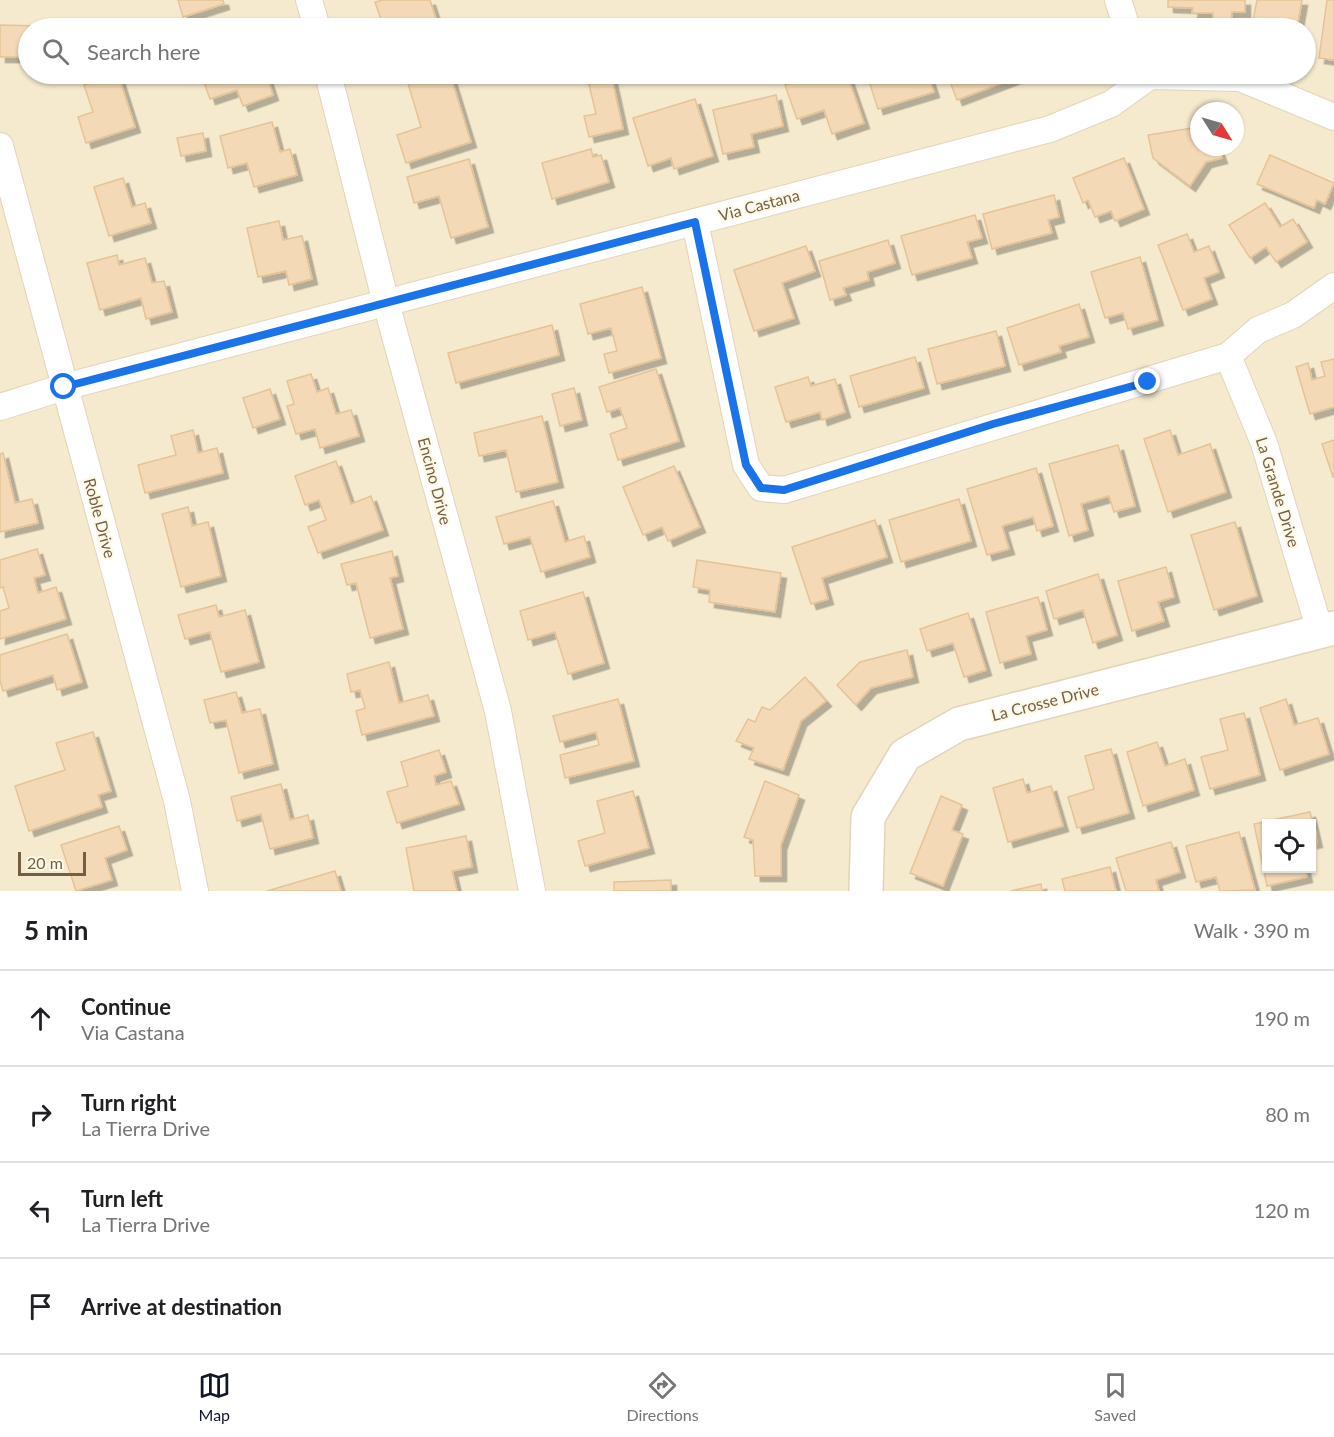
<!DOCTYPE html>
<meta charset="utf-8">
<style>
:root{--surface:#fff;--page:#f2f2f2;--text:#202124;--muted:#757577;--line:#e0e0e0;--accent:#111827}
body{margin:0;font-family:Lato,sans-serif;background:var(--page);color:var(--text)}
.controls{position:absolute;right:18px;bottom:18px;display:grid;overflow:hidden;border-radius:0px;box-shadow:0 2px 4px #0004}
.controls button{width:54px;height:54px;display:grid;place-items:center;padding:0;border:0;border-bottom:2px solid var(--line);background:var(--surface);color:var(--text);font:30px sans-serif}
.compass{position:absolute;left:1190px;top:102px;width:54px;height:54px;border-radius:50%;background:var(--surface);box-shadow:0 2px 4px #0004;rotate:127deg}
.scale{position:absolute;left:18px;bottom:15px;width:68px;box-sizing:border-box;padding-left:6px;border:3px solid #745f46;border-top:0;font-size:16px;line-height:21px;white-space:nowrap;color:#745f46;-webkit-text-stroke:4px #fffae7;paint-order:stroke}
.stop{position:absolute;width:18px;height:18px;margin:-14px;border:4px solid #1a73e8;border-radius:50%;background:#fff}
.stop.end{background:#1a73e8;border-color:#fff;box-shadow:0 2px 6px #0008}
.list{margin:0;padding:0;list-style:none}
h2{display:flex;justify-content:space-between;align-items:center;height:78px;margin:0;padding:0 24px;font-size:26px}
h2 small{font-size:20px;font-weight:400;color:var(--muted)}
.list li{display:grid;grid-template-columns:39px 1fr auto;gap:18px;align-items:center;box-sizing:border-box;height:96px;padding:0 24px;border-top:2px solid var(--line)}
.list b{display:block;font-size:22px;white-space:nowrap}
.list p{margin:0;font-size:20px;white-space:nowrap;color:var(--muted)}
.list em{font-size:20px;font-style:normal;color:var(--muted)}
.icon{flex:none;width:33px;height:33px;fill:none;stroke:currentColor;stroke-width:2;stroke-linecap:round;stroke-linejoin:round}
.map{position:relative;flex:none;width:1334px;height:891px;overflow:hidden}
.search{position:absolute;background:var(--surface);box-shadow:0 2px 4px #0004;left:18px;right:18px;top:18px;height:66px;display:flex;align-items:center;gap:15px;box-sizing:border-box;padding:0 21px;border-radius:33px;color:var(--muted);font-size:22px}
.sheet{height:462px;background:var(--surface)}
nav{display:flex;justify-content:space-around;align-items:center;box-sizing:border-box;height:84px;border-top:2px solid var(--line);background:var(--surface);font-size:16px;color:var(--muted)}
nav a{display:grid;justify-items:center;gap:3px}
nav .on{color:var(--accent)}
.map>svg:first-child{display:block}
.residential{fill:#f5eace;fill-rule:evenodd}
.building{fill:#f3d9b6;stroke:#e6c396;stroke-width:1.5;filter:url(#shadow)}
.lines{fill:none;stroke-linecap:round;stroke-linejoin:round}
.minor-casing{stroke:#e1d4bb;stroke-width:28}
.tertiary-casing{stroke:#e1d4bb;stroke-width:36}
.minor{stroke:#fff;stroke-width:26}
.tertiary{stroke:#fff;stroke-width:33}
.route{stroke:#1a73e8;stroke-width:8}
.labels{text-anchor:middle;stroke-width:4.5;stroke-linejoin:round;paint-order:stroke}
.street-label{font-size:16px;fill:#745f46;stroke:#fffae7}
</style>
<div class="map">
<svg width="1334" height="891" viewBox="0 0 1334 891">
<defs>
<filter id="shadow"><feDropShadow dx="5.5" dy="5.5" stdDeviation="0" flood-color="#0004"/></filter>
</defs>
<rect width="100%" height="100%" fill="#fdf7e0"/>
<path class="residential" d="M0,0H1334V891H0ZM28,28H1306V74H28ZM1199,111H1235V147H1199ZM1266,824H1312V868H1266Z"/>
<g class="building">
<polygon points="178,0 223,0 224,4 183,17"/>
<polygon points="383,0 430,0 439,28 384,28 375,2"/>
<polygon points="1168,0 1245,0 1245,12 1232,12 1231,21 1213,21 1213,13 1192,13 1193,8 1168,7"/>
<polygon points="1257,0 1302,0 1297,28 1262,28 1263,23 1253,21"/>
<polygon points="1327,0 1334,0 1334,60 1319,58"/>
<polygon points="0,25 39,26 38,28 28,28 28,57 0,57"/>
<polygon points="118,74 135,127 86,143 78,117 93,112 84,85"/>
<polygon points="201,74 266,74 273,95 243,106 237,90 210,99"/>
<polygon points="428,74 450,74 471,142 406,163 397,135 421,127 407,80"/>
<polygon points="598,74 611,74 623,129 589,137 584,116 596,114 587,76"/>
<polygon points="817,74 847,74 864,123 832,134 824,110 797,119 785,85"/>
<polygon points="878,74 928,74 934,92 878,109 868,78"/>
<polygon points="947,74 1026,74 957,100"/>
<polygon points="776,95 783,126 751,134 754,147 723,154 713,110"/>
<polygon points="695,99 713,156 674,169 671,158 648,166 633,118"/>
<polygon points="272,122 280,152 290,149 297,175 254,187 247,163 228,168 220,136"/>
<polygon points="1199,127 1199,147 1218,147 1222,158 1206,162 1190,186 1153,158 1148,135"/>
<polygon points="203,133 206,151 181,156 177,138"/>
<polygon points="591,149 593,157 601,155 609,182 552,199 542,163"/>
<polygon points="1270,155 1334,183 1325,204 1317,200 1314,208 1257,184"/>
<polygon points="1124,158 1144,209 1115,221 1111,211 1095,217 1088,200 1083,203 1073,178"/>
<polygon points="469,159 488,227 451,238 439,196 414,203 407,177"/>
<polygon points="123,178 132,207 145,203 151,223 109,236 94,187"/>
<polygon points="1054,195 1059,217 1048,220 1052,233 992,249 983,214"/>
<polygon points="1265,203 1280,227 1293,219 1307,242 1276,262 1266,247 1250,258 1229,225"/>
<polygon points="975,215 982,238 967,242 972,258 912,275 901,236"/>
<polygon points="279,221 283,240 302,236 312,279 289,285 286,271 258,277 247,228"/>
<polygon points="1187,234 1194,252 1209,246 1219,272 1204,278 1212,299 1183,310 1158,245"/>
<polygon points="888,240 895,263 867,272 869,280 843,288 846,295 830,300 819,261"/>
<polygon points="806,246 815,271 782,283 794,318 754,331 734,270"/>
<polygon points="117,255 119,265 145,258 152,283 164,281 172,312 146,319 141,298 100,310 87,263"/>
<polygon points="1140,257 1158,320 1128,329 1123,313 1105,318 1091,272"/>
<polygon points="642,287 661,358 609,373 604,354 617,351 611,328 588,334 580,304"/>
<polygon points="1079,304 1089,337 1059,346 1061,352 1019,365 1007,328"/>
<polygon points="552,325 559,355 456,383 448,353"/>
<polygon points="996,331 1005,366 937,384 928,349"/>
<polygon points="915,357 924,388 859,407 850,376"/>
<polygon points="1334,359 1334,407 1310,414 1296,367 1308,363 1312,380 1325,376 1321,362"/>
<polygon points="656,369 679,441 618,460 610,434 627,428 620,408 607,412 599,387"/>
<polygon points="311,374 317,392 328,388 336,414 351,410 359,436 320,448 315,429 296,434 287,406 294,404 287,381"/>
<polygon points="808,377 811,386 835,379 845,412 822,420 820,412 786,422 775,387"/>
<polygon points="574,388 582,420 560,426 552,394"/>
<polygon points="270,389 280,419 253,428 243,398"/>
<polygon points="542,416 558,482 516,492 506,450 479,456 474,433"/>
<polygon points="193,430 198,453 217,448 223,473 145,493 138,465 176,455 171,436"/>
<polygon points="1170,430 1178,455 1210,444 1226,492 1168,512 1144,439"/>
<polygon points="1334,440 1334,476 1333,477 1322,444"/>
<polygon points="1118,445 1135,506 1114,512 1109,496 1081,504 1088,530 1069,536 1049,464"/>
<polygon points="3,453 15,503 32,499 38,523 0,532 0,454"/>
<polygon points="336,461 351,504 371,496 383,530 318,553 308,527 326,520 319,500 305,505 295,476"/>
<polygon points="674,466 700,527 668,541 662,527 643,535 623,487"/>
<polygon points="1036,468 1053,526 1037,531 1033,517 1002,526 1009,549 987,555 967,489"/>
<polygon points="959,499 971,541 901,562 889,520"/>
<polygon points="553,501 565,542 584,536 590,557 541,572 530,537 504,544 496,517"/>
<polygon points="188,507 192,526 208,522 221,576 181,587 162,514"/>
<polygon points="875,520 887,557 822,578 828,599 811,604 792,547"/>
<polygon points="1235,522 1257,596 1214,610 1191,535"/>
<polygon points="37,549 45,575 34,578 38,593 56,587 66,619 0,639 0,611 9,608 3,587 0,588 0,560"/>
<polygon points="392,551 398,576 390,578 403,629 370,638 356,583 347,585 341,564"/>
<polygon points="697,560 781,573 775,612 709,602 710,590 693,587"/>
<polygon points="1166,567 1174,597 1158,602 1164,621 1132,631 1118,581"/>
<polygon points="1098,574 1117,635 1093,643 1083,610 1054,619 1046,591"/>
<polygon points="583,592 604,663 568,674 555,632 528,640 520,611"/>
<polygon points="1038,597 1047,630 1026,636 1031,654 1000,663 986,612"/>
<polygon points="216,605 219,617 245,610 259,662 221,672 210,632 185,639 178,615"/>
<polygon points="968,613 986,670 964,677 953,643 927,651 920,629"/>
<polygon points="67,634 82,682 57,690 53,675 3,691 0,681 0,655"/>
<polygon points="907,650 913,677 871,688 856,705 837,685 860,662"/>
<polygon points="389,662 399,703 428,695 434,716 362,735 356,711 365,708 360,690 351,692 347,674"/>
<polygon points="805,677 826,701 801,721 783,770 749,759 754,748 736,741 748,719 755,722 762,707 770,710"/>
<polygon points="236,692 242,713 260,709 273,764 239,773 226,720 210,723 204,700"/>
<polygon points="618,699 634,761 565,778 560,755 599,745 596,732 560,742 553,716"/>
<polygon points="1286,699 1294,725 1318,718 1329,754 1280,770 1260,708"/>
<polygon points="1244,713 1260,775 1210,789 1201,757 1228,750 1220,719"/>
<polygon points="93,732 111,791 98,795 102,807 29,831 15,786 65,770 56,743"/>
<polygon points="1157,742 1165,766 1185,759 1194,790 1143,806 1127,752"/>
<polygon points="1111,749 1129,813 1077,828 1068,797 1094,789 1085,756"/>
<polygon points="439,750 446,772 434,776 436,785 451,781 459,804 397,823 387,792 408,786 401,762"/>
<polygon points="1023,779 1027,793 1051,786 1063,826 1008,842 993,788"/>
<polygon points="765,781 799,795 781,845 781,876 755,876 753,840 744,837"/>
<polygon points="281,784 290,820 308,815 313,838 270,849 261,814 237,821 231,797"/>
<polygon points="633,791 649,848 585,866 578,841 605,833 597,801"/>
<polygon points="941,796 962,805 952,830 963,834 943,886 910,873"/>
<polygon points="1310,812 1317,842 1312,843 1312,824 1266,824 1266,868 1305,868 1307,877 1267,886 1254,824"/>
<polygon points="119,826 127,850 105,858 112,880 76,891 61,845"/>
<polygon points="1239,832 1255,890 1220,891 1216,877 1196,882 1186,846"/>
<polygon points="466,836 472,867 452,871 457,891 414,891 406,848"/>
<polygon points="1171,842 1180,872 1156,880 1159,891 1126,891 1116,858"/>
<polygon points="1110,867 1116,891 1065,891 1062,879"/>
<polygon points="335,871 341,891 267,891"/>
<polygon points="671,880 671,891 614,891 614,882"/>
<polygon points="1041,884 1042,891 1011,891"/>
</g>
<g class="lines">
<defs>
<g id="minor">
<polyline points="309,0 317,28"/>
<polyline points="1118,0 1127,28"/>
<polyline points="328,74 386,303 498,711 532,891"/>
<polyline points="0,146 177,801 195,891"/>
<polyline points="695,222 746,465 761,488 784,490 1228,356 1258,330 1293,315 1334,286"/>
<polyline points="1228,356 1264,443 1320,631"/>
<polyline points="0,407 64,387 1050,129 1111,104 1150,76 1240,78 1334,117"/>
</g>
<polyline id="tertiary" points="866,891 868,817 905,755 959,724 1334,628"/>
</defs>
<use href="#minor" class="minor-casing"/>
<use href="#tertiary" class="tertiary-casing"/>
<use href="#minor" class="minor"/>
<use href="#tertiary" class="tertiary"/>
</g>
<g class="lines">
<polyline class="route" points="64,387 695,222 746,465 761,488 784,490 993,424 1148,382"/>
</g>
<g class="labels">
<g class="street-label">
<text transform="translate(759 205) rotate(-15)" y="6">Via Castana</text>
<text transform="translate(435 481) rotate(75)" y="6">Encino Drive</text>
<text transform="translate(1278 492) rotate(73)" y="6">La Grande Drive</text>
<text transform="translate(100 518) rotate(75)" y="6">Roble Drive</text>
<text transform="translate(1045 702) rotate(-14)" y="6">La Crosse Drive</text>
</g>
</g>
</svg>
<div class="controls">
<button><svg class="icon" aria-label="locate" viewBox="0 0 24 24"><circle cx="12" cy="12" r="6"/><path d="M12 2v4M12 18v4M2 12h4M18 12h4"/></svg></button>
</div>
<svg class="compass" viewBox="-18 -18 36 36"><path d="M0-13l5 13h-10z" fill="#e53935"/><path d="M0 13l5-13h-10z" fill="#757577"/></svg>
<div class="scale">20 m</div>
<div class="stop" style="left:64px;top:387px"></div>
<div class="stop end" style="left:1148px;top:382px"></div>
<div class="search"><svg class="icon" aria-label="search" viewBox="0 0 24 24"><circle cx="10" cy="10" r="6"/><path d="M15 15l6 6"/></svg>Search here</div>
</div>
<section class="sheet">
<h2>5 min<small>Walk · 390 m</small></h2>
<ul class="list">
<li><svg class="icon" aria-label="ahead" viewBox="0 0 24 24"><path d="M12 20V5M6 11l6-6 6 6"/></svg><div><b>Continue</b><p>Via Castana</p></div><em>190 m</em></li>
<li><svg class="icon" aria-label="right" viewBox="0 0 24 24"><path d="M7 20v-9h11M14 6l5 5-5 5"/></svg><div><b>Turn right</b><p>La Tierra Drive</p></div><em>80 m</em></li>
<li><svg class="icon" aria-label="left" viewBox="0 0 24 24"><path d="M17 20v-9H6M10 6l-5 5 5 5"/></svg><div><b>Turn left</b><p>La Tierra Drive</p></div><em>120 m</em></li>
<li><svg class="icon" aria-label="arrive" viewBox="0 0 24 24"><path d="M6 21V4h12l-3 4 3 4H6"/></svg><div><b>Arrive at destination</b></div></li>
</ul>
</section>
<nav>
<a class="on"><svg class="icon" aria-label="map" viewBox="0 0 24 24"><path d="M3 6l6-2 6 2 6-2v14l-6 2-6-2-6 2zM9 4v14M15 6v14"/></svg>Map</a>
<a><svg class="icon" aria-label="directions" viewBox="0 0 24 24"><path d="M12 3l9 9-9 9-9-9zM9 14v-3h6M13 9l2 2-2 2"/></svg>Directions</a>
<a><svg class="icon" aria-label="saved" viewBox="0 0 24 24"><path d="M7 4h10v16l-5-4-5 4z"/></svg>Saved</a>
</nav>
